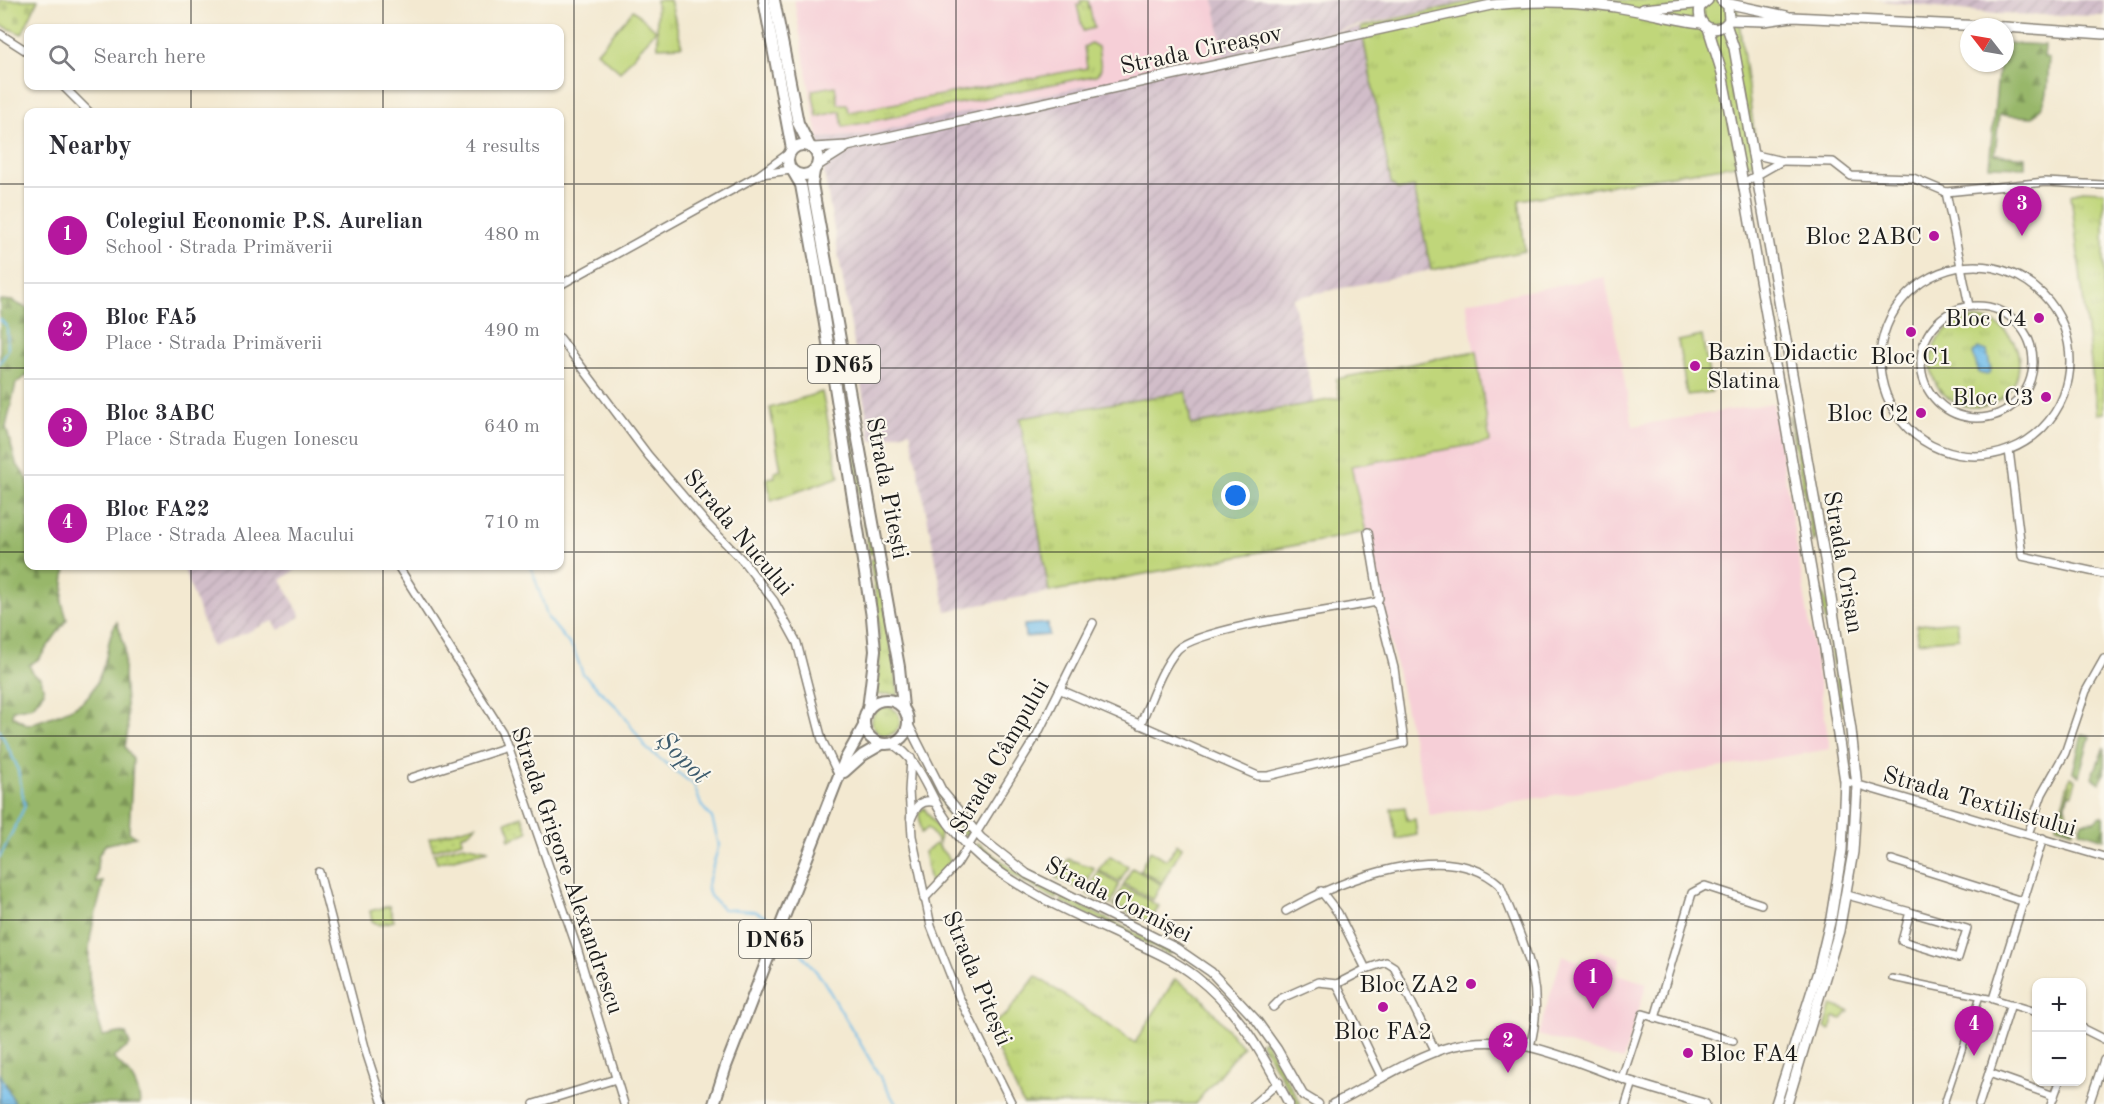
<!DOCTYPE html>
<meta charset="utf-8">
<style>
:root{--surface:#fff;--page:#f7f7f7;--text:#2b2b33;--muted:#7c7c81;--line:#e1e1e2;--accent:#b5179e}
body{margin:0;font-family:"Old Standard TT",serif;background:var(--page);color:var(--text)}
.controls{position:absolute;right:18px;bottom:18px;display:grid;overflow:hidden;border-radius:12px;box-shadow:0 2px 4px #0004}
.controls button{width:54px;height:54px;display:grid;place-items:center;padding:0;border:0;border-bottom:2px solid var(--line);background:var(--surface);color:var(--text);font:30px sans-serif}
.compass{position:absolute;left:1960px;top:18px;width:54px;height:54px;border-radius:50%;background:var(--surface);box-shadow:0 2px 4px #0004;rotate:301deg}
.you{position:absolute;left:1236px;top:496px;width:21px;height:21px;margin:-15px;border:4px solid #fff;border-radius:50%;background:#1a73e8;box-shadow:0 0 0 9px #1a73e833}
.badge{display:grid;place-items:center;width:39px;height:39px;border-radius:50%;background:var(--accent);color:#fff;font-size:20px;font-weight:700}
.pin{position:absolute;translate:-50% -50px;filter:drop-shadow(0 2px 3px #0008)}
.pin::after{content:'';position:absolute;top:32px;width:21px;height:18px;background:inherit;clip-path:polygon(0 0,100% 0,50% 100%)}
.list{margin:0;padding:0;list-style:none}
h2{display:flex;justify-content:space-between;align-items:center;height:78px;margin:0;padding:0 24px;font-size:26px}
h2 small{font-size:20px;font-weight:400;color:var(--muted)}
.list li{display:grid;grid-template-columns:39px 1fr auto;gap:18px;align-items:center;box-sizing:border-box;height:96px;padding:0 24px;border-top:2px solid var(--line)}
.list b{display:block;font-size:22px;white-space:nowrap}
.list p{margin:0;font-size:20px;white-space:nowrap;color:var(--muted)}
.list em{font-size:20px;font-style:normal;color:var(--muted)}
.icon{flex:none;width:33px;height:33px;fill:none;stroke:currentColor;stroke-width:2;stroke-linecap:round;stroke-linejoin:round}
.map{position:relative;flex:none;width:2104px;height:1104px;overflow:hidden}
.search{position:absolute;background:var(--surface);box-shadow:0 2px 4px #0004;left:24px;top:24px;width:540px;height:66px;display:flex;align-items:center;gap:15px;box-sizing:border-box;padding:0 21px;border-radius:12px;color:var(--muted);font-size:22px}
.panel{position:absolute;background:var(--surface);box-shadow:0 2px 4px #0004;left:24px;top:108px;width:540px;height:462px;border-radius:12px}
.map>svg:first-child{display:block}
.built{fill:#f6cfd7}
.industrial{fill:url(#industrial-furrows)}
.grass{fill:url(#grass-tufts);stroke:#6e794b;stroke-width:1.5}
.forest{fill:url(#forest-firs);stroke:#5a6a43;stroke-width:1.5}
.cemetery{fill:url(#cemetery-stones);stroke:#6e794b;stroke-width:1.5}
.park{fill:url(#park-dots);stroke:#6e794b;stroke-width:1.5}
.pitch{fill:#c0d67a;stroke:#6e794b;stroke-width:1.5}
.water{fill:url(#water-waves);stroke:#466c82;stroke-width:1.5}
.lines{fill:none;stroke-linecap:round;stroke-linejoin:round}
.stream{stroke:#6fbce9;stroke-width:2}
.pedestrian-casing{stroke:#888276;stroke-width:8}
.minor-casing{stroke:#888276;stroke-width:10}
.tertiary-casing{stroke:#888276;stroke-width:11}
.secondary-casing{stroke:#888276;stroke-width:12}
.primary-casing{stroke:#888276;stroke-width:14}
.pedestrian{stroke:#fff;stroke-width:5}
.minor{stroke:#fff;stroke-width:7}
.tertiary{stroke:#fff;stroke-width:8}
.secondary{stroke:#fff;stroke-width:9}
.primary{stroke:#fff;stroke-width:10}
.grid{fill:none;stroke:#1c1c1c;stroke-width:1.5;stroke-opacity:0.55}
.poi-dot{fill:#b5179e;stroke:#fbf7ec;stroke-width:2}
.labels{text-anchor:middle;stroke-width:4.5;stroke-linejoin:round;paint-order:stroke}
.shield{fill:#fbf7ec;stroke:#5f5e5a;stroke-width:1.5}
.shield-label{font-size:22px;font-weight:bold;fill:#1c1c1c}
.street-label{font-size:24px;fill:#1c1c1c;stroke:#fbf7ec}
.poi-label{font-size:24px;fill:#1c1c1c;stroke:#fbf7ec;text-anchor:end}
.water-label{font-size:26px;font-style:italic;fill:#3d5c6e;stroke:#fbf7ec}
</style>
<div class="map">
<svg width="2104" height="1104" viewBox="0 0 2104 1104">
<defs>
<pattern id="industrial-furrows" width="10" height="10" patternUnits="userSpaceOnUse" patternTransform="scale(1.5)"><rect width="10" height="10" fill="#d1bdc9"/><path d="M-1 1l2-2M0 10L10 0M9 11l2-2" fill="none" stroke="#b3a2ac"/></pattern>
<pattern id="grass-tufts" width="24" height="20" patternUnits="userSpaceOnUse" patternTransform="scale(1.5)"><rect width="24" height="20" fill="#c0d67a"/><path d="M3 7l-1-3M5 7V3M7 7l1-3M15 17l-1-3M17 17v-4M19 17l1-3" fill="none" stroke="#a4b769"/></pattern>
<pattern id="forest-firs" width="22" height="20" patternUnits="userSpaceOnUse" patternTransform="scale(1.5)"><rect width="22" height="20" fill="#98b76a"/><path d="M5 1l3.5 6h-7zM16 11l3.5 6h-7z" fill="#7b9456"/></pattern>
<pattern id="cemetery-stones" width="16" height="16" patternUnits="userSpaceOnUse" patternTransform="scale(1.5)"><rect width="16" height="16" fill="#c0d67a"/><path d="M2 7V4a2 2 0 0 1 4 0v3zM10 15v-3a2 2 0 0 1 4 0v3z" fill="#a4b769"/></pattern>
<pattern id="park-dots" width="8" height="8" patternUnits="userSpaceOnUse" patternTransform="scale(1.5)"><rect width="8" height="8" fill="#c0d67a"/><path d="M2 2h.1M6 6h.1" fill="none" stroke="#a4b769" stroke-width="1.8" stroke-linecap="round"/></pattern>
<pattern id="water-waves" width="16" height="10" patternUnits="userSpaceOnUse" patternTransform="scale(1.5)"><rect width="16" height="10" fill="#6fbce9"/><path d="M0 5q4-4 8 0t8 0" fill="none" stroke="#60a1c7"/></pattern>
</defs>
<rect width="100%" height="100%" fill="#fbf7ec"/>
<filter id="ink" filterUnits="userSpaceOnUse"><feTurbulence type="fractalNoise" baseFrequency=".0167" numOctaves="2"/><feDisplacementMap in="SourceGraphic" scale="12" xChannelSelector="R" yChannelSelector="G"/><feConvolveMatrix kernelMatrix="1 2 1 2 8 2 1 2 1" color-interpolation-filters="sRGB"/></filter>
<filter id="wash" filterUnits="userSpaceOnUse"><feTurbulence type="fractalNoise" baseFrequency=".008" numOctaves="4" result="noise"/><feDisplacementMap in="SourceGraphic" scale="24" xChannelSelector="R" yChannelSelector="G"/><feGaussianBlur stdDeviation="1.35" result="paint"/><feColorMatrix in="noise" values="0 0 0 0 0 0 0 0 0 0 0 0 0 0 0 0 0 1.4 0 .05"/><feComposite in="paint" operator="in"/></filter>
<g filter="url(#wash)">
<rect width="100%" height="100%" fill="#f3e9d1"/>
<g class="built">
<polygon points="794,0 1214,0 1225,55 857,136 818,138"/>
<polygon points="1605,277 1633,426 1773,403 1830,749 1430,816 1351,466 1490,442 1466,302"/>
<polygon points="1597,950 1621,958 1617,974 1647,983 1623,1060 1538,1035 1562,956 1592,965"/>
</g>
<g class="industrial">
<polygon points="1214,0 1475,0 1291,40 1361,27 1391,183 1414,187 1431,270 1293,298 1314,404 1191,426 1186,392 1020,418 1049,592 946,611 910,431 871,441 818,138 857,136 1224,55"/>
<polygon points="1877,0 2104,0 2104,16 1996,14"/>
<polygon points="183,566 301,566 281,580 301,616 279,630 273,621 212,647"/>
</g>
<g class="grass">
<polygon points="656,0 670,0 682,46 658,47"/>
<polygon points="1088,0 1094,28 1083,31 1077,5 1081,5 1080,1"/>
<polygon points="1477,0 1736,0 1758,161 1742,167 1741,164 1519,200 1525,251 1431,270 1414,187 1398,190 1391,183 1361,27"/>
<polygon points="1091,43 1098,47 1101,69 1097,75 843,127 840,111 817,117 812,90 835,86 838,104 847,104 849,112 1087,68 1084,47"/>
<polygon points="2082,190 2104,191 2104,413 2097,414 2071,195"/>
<polygon points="1765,286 1770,307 1775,315 1787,386 1785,388"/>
<circle cx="1975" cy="363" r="44"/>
<polygon points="1476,351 1490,442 1351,466 1366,532 1049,592 1020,418 1186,392 1191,425 1340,398 1336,379"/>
<polygon points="843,383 876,553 870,554 840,387"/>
<polygon points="822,392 839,477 771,501 767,478 775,477 774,472 781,470 770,408"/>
<polygon points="1789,414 1799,446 1816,539 1813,542"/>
<path d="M877,558L899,697L892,694L875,695C884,649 878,605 870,560Z"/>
<polygon points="1819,585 1827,604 1845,707 1841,706"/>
<circle cx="886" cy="721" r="14"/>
<polygon points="926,769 938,792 969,830 967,835 964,835 948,814"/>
<polygon points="2070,777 2076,780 2072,794 2068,794 2066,805 2068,815 2078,819 2073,831 2056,826"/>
<polygon points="1405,807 1407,820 1415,819 1417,835 1396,839 1391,809"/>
<polygon points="924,808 940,831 939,843 928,828 921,833 919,813"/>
<polygon points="978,843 1022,876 1058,895 1056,900 1009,873 976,847"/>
<polygon points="936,844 953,863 934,888 931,887 924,852"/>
<polygon points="1177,844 1182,847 1162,883 1140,870 1150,851 1167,860"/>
<polygon points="1110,856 1128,866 1120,882 1098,870"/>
<polygon points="1068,859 1094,868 1083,891 1056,878"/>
<polygon points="1132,868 1161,884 1153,900 1124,884"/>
<polygon points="1098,872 1119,884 1111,905 1087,894"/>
<polygon points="1123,886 1159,906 1150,922 1114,906"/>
<polygon points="1063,897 1171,951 1170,955 1061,902"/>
<polygon points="389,906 394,921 379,925 372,921 370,911"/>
<polygon points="1036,976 1135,1043 1175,979 1201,997 1242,1047 1195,1104 1023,1104 987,1028 1007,1014"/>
<polygon points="1832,1005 1849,1011 1842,1019 1834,1017 1830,1030 1825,1028"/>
<polygon points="1262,1041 1265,1041 1301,1104 1297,1104 1261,1043"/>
</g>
<g class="forest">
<path d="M2005,43L2045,45L2044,58L2049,59C2046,84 2053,98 2033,117L1999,115L1995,154L2025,157V167L1989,166L1999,63H2005Z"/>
<path d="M0,300L12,301L28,309V375L16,383L6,427L16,463L28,480V566H66L62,602L67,619L39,659L29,665L34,675L41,678L44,692L33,706L13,710L12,716L28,725C75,707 92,709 106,657C109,644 109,633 117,622L125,647L124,676L128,730L125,747L133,759L129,832L136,837L105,845L98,856L96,883L103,882C100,902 92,921 90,941C85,976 93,1003 103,1036L119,1033L126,1034L130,1045L113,1058C128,1071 139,1083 140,1104H0Z"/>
<polygon points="2082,734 2090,736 2079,776 2073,772"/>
<polygon points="2104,747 2104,773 2099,783 2092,778"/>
<polygon points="2071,784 2064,811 2066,817 2077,819 2072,829 2059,825 2058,822"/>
<polygon points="2101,816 2104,817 2104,839 2080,831 2082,822 2095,821"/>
</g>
<polygon class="cemetery" points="0,0 38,0 22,34 0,25"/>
<g class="park">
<polygon points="522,816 528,832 509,840 508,837 511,835 506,822"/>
<polygon points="476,825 472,830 461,836 462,841 433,850 429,838"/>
<polygon points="463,845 489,850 437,863 434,853"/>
</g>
<g class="pitch">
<polygon points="633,10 656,30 620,72 597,52"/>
<polygon points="1702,336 1712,392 1687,395 1678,341"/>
<polygon points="1957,621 1959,638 1918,642 1917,625"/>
</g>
<g class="water">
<polygon points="1978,348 1987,351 1991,371 1987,375 1979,373 1973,354"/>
<polygon points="1048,623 1049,635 1025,637 1024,625"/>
<polygon points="0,1073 15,1104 0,1104"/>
</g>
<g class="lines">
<g class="stream">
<polyline points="0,319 7,327 8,350 0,363"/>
<polyline points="531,566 548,618 574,650 583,674 620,710 647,749 694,785 701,805 712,818 719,845 707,886 710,896 723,909 754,911 774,921"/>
<polyline points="0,731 17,766 25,806 0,857"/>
<polyline points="785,933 823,980 896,1104"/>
</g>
</g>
</g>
<g filter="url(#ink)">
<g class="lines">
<defs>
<g id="pedestrian">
<polyline points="1892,978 1993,999"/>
<polyline points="1944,1104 1980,996"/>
</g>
<g id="minor">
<polyline points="0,34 28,52"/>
<polyline points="63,86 89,112"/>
<polyline points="1752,154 1782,161 1833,162 1851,176 1913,178 1946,192 2045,182 2104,185"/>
<polyline points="761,174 791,170"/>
<polyline points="1743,183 1782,161"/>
<polyline points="1946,192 1969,306"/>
<circle cx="1975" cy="361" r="95"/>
<polyline points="560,285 759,175 789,153"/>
<circle cx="1977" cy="362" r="56"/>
<polyline points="560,338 648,455 706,523 743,561 774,601 797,643 822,740 839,776"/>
<polyline points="2009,450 2022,556 2104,574"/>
<polyline points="398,566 502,731 577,948 624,1104"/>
<polyline points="1061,690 1258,776 1268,776 1404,743 1394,668 1377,602 1379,598 1368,532"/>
<path d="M1140,725C1151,701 1160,670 1177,650C1197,628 1340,609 1377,602"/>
<polyline points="911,758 909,791 912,836 931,926 959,997 1012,1104"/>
<polyline points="411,778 508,747"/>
<polyline points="1845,781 2104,857"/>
<polyline points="2028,834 2042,794 2065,753 2086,691 2104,659"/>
<polyline points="1892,860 2025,902"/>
<polyline points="319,872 367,1055 383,1104"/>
<polyline points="1321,891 1338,913 1366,969"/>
<polyline points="1847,895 1910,912 1902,941 1958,958 1967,929 1910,912"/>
<polyline points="924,899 957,864 1037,735 1093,623"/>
<path d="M1286,911C1339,881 1448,836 1500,885C1522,941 1547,985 1530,1046"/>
<polyline points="1337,984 1382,1078"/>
<polyline points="1273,1007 1282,998 1318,982 1337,984 1366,969 1386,962 1394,967 1436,1052"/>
<polyline points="2036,1012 1993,999 2043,838"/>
<polyline points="1655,1018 1692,893 1705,886 1761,904"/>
<polyline points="2082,1028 2104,1039"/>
<polyline points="1989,1073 2054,1096"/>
<polyline points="1622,1078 1643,1014 1733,1041"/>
<polyline points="534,1104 616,1079"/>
<polyline points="1254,1104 1279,1082"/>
<polyline points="1626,1104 1633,1082"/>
<polyline points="1979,1104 2011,1004"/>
<polyline points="2051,1104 2059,1082"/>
<polyline points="2089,1104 2104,1060"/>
</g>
<g id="tertiary">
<polyline points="908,724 942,791 981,838 1027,874 1176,948 1211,972 1257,1021 1277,1049 1303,1095 1318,1104"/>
<path d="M891,743C918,758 926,787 941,812C951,829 965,844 980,857C1021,891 1071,913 1119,935C1145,948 1172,958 1195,976C1240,1011 1263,1055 1289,1104"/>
<path d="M911,818C916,806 921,799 935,802"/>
<path d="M1333,1104C1372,1085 1411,1057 1453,1046C1513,1031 1571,1060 1626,1080C1652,1089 1679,1096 1705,1104"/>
</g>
<g id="secondary">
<path d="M1708,0L1700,7C1695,27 1718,37 1729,20L1728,6L1721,0"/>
<polyline points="1725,3 1787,16"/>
<polyline points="1643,9 1704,3"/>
<polyline points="1729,20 1764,21 1792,17 2004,27"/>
<polyline points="1726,24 1734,48 1826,565 1851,730 1857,786 1853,852 1839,931 1787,1104"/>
<polyline points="2005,27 2104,34"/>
<polyline points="1708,28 1722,73 1743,183 1825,649 1845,781 1842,850 1831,918 1819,968 1776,1104"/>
<path d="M813,148L847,146L1491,5C1540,0 1590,1 1638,11C1659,15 1680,21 1701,23"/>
<polyline points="818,165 845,148"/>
</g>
<g id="primary">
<polyline points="764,0 792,149"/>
<polyline points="774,0 798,123 809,145"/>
<circle cx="803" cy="160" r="15"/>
<polyline points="814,171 812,184 899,667 903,707"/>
<polyline points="794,173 801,185 815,262 872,617 875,651 868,709"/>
<circle cx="886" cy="722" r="22"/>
<polyline points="844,772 863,755 882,744"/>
<polyline points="714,1104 726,1066 845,760 864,726"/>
</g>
</defs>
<use href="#pedestrian" class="pedestrian-casing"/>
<use href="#minor" class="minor-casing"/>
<use href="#tertiary" class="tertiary-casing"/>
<use href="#secondary" class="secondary-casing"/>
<use href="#primary" class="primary-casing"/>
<use href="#pedestrian" class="pedestrian"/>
<use href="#minor" class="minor"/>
<use href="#tertiary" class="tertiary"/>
<use href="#secondary" class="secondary"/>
<use href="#primary" class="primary"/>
</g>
</g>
<path class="grid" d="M191,0V28M383,0V28M574,0V1104M765,0V1104M956,0V1104M1148,0V1104M1339,0V1104M1530,0V1104M1721,0V1104M1913,0V1104M191,86V112M383,86V112M0,184H28M560,184H2104M0,368H28M560,368H2104M0,552H28M560,552H2104M191,566V1104M383,566V1104M0,736H2104M0,920H2104"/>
<g class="poi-dot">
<circle cx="1934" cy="236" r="6"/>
<circle cx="2039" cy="318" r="6"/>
<circle cx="1911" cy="332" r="6"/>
<circle cx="1695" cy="366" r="6"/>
<circle cx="2046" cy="397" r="6"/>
<circle cx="1921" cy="413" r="6"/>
<circle cx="1471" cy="984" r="6"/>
<circle cx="1383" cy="1007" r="6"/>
<circle cx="1688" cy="1053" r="6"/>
</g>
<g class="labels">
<g class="shield">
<rect x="808" y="345" width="72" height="38" rx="4.5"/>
<rect x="739" y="920" width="72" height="38" rx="4.5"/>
</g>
<g class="shield-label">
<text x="844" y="372">DN65</text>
<text x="775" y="947">DN65</text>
</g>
<g class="street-label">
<text transform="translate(1201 49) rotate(-12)" y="8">Strada Cireașov</text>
<text transform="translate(888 488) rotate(79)" y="8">Strada Pitești</text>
<text transform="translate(739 532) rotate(50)" y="8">Strada Nucului</text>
<text transform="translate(1844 562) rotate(80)" y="8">Strada Crișan</text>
<text transform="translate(999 756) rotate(-60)" y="8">Strada Câmpului</text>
<text transform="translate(1980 801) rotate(16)" y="8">Strada Textilistului</text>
<text transform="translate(568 870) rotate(71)" y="8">Strada Grigore Alexandrescu</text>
<text transform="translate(1119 899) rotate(27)" y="8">Strada Cornișei</text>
<text transform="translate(978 978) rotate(67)" y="8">Strada Pitești</text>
</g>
<g class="poi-label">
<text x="1922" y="244">Bloc 2ABC</text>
<text x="2027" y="326">Bloc C4</text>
<text x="1707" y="360" text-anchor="start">Bazin Didactic<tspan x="1707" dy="28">Slatina</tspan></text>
<text x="1911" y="364" text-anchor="middle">Bloc C1</text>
<text x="2034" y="405">Bloc C3</text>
<text x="1909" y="421">Bloc C2</text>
<text x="1459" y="992">Bloc ZA2</text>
<text x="1383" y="1039" text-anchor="middle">Bloc FA2</text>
<text x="1700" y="1061" text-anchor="start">Bloc FA4</text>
</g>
<g class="water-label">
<text transform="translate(684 757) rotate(45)" y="9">Șopot</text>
</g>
</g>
</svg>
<div class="controls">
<button>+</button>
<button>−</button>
</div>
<svg class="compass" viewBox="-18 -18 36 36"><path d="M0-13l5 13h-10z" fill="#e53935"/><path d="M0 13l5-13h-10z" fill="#7c7c81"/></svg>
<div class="you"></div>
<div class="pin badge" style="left:1593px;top:1009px">1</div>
<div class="pin badge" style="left:1508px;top:1073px">2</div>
<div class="pin badge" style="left:2022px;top:236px">3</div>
<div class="pin badge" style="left:1974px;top:1056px">4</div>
<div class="search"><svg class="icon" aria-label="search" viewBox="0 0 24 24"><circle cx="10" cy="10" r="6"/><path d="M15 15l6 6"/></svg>Search here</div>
<section class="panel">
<h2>Nearby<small>4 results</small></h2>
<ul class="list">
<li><span class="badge">1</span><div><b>Colegiul Economic P.S. Aurelian</b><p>School · Strada Primăverii</p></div><em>480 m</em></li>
<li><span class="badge">2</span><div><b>Bloc FA5</b><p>Place · Strada Primăverii</p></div><em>490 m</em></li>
<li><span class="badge">3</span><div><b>Bloc 3ABC</b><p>Place · Strada Eugen Ionescu</p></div><em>640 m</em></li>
<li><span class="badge">4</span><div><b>Bloc FA22</b><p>Place · Strada Aleea Macului</p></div><em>710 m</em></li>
</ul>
</section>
</div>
